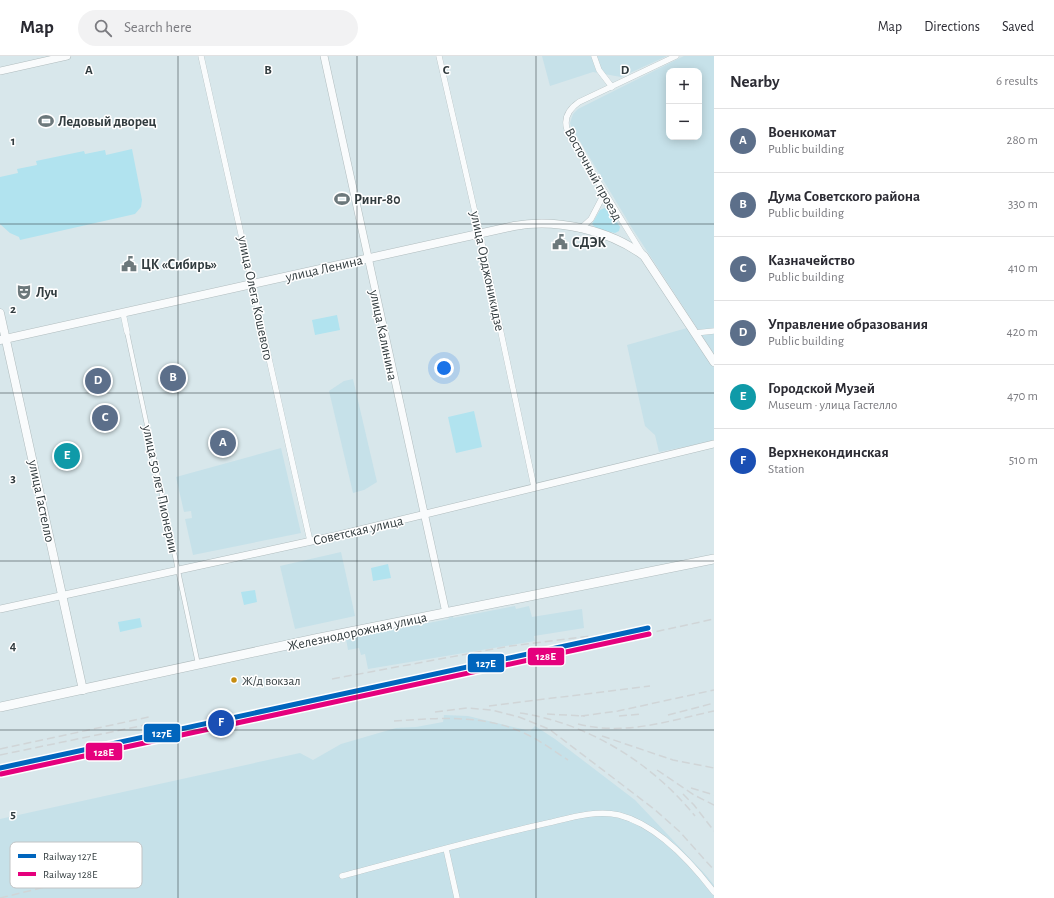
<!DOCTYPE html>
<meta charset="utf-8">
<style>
:root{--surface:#fff;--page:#f2f2f3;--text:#2b2b33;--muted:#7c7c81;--line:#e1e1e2;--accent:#7c3aed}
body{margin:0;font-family:"Alegreya Sans",sans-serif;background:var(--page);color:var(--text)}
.controls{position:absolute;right:12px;top:12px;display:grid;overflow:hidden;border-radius:8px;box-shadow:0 2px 10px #0003}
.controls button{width:36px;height:36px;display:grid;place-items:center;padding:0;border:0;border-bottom:1px solid var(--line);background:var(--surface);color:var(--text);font:20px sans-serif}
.you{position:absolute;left:444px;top:312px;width:14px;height:14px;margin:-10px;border:3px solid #fff;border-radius:50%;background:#1a73e8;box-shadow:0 0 0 6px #1a73e833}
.badge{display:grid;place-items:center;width:26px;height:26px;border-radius:50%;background:var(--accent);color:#fff;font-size:13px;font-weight:700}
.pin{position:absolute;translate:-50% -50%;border:2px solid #fff;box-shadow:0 1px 4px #0006}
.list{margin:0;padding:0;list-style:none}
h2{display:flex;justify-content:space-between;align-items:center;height:52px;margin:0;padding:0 16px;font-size:17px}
h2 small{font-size:13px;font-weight:400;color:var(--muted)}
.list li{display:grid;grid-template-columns:26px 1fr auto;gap:12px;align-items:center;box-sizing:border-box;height:64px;padding:0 16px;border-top:1px solid var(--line)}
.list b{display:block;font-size:15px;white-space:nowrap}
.list p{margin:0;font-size:13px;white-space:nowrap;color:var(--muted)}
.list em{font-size:13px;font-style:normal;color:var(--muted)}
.icon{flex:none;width:22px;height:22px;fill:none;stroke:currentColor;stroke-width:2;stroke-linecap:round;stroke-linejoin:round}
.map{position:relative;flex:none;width:714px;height:842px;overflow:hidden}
header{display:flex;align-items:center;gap:24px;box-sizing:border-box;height:56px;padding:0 20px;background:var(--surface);border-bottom:1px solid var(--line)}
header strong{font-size:19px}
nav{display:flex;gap:22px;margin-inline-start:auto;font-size:14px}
.search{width:280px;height:36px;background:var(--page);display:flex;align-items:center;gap:10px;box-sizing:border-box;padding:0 14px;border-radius:22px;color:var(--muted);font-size:15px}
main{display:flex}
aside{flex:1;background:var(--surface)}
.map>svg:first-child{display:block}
.built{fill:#c6e1e9;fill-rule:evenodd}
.green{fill:#b1e3ef}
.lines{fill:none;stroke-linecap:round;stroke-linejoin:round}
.pedestrian-casing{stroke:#b0bcbe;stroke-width:5}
.minor-casing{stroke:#b0bcbe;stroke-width:6}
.tertiary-casing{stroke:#b0bcbe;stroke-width:8}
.secondary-casing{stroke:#b0bcbe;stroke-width:9}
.primary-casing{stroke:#b0bcbe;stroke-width:10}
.pedestrian{stroke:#f9fbfc;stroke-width:4}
.minor{stroke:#f9fbfc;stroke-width:5.5}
.tertiary{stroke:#f9fbfc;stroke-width:7}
.secondary{stroke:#f9fbfc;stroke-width:8}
.primary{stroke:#f9fbfc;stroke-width:9}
.rail{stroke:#d0d5d7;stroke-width:1.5;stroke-dasharray:8 4;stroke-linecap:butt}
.rail-1-casing{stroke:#fff;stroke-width:8}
.rail-2-casing{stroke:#fff;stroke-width:8}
.rail-1{stroke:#0065bd;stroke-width:5}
.rail-2{stroke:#e5007d;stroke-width:5}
.grid{fill:none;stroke:#323c3f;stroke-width:1;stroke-opacity:0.55}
.bus-dot{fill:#c68c10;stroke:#fff;stroke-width:1.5}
.labels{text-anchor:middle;stroke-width:3;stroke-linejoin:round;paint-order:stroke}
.bus-label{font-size:13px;fill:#323c3f;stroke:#fff;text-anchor:start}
.poi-label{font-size:14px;font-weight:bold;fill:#323c3f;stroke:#fff;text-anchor:start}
.street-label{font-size:14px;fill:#323c3f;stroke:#fff}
.key{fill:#fff;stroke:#c2c4c5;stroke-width:1}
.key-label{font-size:11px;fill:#323c3f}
.grid-label{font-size:13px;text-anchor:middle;font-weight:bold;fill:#323c3f;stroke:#fff;stroke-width:3;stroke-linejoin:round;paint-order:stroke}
.line-badge{stroke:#fff;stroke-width:1.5}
.badge-label{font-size:11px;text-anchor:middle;font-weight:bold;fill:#fff}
</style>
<header>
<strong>Map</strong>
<div class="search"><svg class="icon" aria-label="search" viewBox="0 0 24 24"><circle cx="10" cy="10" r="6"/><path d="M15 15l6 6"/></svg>Search here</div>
<nav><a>Map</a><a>Directions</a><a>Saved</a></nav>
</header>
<main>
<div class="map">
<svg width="714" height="842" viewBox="0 0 714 842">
<rect width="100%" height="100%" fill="#d8e7eb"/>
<g class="built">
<polygon points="542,0 667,0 621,21 593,16 550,30"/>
<path d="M684,0H714V298L632,172L572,72L570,67L573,58L578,53ZM669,15H699V81H669Z"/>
<polygon points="687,272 714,312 714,385 659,396 655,379 645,370 627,289"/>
<polygon points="353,323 377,426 364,434 353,437 329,335 344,325"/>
<polygon points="281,392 301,477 193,499 185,463 192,462 191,455 184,456 176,421"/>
<polygon points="341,496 355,560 295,573 280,510"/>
<polygon points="515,550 516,553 529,550 532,561 582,553 584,572 534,580 535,585 368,613 365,598 361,599 359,592 348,594 346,583 449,563 448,561 453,560 453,562"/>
<polygon points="444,659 468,660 530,675 535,670 555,683 635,744 705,818 714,829 714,842 0,842 0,763 300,697 313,704 341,688 396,672 416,671 443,666"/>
</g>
<g class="green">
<polygon points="132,93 142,144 141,151 135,158 20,184 19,181 10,177 0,168 0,121 18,117 17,113 37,109 36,105 84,95 85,98 105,94 106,99"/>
<polygon points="607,151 620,171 619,175 615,177 597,173 592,168 600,154"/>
<polygon points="337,259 340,274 315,279 312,264"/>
<polygon points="474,355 482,391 456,397 448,361"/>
<polygon points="388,508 391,522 373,525 371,512"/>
<polygon points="255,534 257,546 244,549 241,536"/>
<polygon points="140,562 142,571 120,576 118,566"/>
</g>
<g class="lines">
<defs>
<polyline id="pedestrian" points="127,276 198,608"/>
<g id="minor">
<polyline points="201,0 310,485"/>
<polyline points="439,0 480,178 534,431"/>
<polyline points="594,0 599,14 612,31"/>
<polyline points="580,173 591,163 604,138"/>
<path d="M642,197L570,80C562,66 566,55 579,46L676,0"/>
<polyline points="123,257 127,276"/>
<polyline points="695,277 714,275"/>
<polyline points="446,793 457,842"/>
<path d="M342,820C407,803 473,784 539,769C564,764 593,753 619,759C658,769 691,806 714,836"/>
</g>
<g id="tertiary">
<polyline points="324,0 446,557"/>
<polyline points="0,15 67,0"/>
<polyline points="0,553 339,479 714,388"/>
</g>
<g id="secondary">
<polyline points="0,257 83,634"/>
<path d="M0,284L514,170C556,162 610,174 644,200L714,306"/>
</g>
<polyline id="primary" points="0,651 315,583 714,503"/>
</defs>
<use href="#pedestrian" class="pedestrian-casing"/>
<use href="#minor" class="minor-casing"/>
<use href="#tertiary" class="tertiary-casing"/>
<use href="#secondary" class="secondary-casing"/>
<use href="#primary" class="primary-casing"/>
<use href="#pedestrian" class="pedestrian"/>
<use href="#minor" class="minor"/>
<use href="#tertiary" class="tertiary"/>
<use href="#secondary" class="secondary"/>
<use href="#primary" class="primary"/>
<g class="rail">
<polyline points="332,623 510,590 590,580"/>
<polyline points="489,650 650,630"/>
<polyline points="435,656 467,652 492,654 519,661 549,673 654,753 679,775 714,814"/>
<path d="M520,657C588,667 652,707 695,760"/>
<polyline points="547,658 585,660"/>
<polyline points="668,659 714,647"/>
<polyline points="581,660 618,655 714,634"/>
<polyline points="619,660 642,658"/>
<path d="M394,665C438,662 485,658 526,678C541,685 554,695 568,704"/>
<path d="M578,668C626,680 667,665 714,655"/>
<polyline points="602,680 673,704 714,712"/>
<polyline points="0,693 149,661"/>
<polyline points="0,699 150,668"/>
<polyline points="657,714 694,739 714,749"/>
<polyline points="0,719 714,563"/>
<polyline points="691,732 714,739"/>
<polyline points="683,738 694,749 714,775"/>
<polyline points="0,842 78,823"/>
</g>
<defs>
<polyline id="rail-1" points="0,712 648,572"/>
<polyline id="rail-2" points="1,718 649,578"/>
</defs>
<use href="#rail-1" class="rail-1-casing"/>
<use href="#rail-2" class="rail-2-casing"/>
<use href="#rail-1" class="rail-1"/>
<use href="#rail-2" class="rail-2"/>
</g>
<path class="grid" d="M178,0V842M357,0V842M536,0V842M0,168H714M0,337H714M0,505H714M0,674H714"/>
<defs>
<symbol id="stadium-bare" viewBox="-9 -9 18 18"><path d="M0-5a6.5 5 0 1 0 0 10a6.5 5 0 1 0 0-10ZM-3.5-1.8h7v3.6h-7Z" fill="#6c787b" stroke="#fff" stroke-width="2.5" paint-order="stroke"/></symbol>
<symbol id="civic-bare" viewBox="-9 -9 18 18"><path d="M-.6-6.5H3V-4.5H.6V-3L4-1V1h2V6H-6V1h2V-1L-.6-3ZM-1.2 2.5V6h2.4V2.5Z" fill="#6c787b" stroke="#fff" stroke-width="2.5" paint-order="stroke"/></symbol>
<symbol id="theatre-bare" viewBox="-9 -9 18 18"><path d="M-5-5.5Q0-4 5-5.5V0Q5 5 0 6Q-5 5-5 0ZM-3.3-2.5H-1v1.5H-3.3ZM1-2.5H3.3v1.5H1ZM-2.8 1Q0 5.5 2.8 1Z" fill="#6c787b" stroke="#fff" stroke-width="2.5" paint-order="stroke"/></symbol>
</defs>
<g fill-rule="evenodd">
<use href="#stadium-bare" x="35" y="54" width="22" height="22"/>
<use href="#stadium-bare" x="331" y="132" width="22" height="22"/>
<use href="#civic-bare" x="549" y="175" width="22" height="22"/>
<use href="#civic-bare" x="118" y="197" width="22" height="22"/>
<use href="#theatre-bare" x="13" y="225" width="22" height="22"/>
</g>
<circle class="bus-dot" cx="234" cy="624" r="3.5"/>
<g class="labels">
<g class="bus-label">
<text x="242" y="629">Ж/д вокзал</text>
</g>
<g class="poi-label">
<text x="58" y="70">Ледовый дворец</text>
<text x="354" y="148">Ринг-80</text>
<text x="572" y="191">СДЭК</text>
<text x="141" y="213">ЦК «Сибирь»</text>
<text x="36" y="241">Луч</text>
</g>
<g class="street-label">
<text transform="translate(594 118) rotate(61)" y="5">Восточный проезд</text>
<text transform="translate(324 212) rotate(-13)" y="5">улица Ленина</text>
<text transform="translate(488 215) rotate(78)" y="5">улица Орджоникидзе</text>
<text transform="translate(256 242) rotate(78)" y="5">улица Олега Кошевого</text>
<text transform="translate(384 279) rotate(78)" y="5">улица Калинина</text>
<text transform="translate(161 433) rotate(78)" y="5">улица 50 лет Пионерии</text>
<text transform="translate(42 445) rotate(78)" y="5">улица Гастелло</text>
<text transform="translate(358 474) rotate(-13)" y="5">Советская улица</text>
<text transform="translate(357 575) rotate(-12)" y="5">Железнодорожная улица</text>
</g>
</g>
<rect x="10" y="786" width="132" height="46" rx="6" class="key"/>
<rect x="18" y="798" width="18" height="4" fill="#0065bd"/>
<rect x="18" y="816" width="18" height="4" fill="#e5007d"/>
<g class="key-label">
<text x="43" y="804">Railway 127Е</text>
<text x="43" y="822">Railway 128Е</text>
</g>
<g class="grid-label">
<text x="89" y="18">A</text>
<text x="268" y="18">B</text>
<text x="446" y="18">C</text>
<text x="625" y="18">D</text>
<text x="13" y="89">1</text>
<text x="13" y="257">2</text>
<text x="13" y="426">3</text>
<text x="13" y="594">4</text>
<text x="13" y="762">5</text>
</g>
<g class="line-badge">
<rect x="527" y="591" width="38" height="19" rx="4" fill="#e5007d"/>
<rect x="467" y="597" width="38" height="20" rx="4" fill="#0065bd"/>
<rect x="143" y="667" width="38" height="20" rx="4" fill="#0065bd"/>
<rect x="85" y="686" width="38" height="19" rx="4" fill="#e5007d"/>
</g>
<g class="badge-label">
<text x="546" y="604">128Е</text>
<text x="486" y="611">127Е</text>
<text x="162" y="681">127Е</text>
<text x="104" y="700">128Е</text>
</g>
</svg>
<div class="controls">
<button>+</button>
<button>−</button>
</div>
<div class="you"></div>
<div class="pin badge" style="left:223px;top:387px;background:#5c6f8a">A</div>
<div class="pin badge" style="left:173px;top:322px;background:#5c6f8a">B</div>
<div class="pin badge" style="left:105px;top:362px;background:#5c6f8a">C</div>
<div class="pin badge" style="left:98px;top:325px;background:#5c6f8a">D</div>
<div class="pin badge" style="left:67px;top:400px;background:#0f9aa8">E</div>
<div class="pin badge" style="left:221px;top:667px;background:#1a4fb4">F</div>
</div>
<aside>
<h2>Nearby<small>6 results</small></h2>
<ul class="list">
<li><span class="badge" style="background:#5c6f8a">A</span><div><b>Военкомат</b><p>Public building</p></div><em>280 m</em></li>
<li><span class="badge" style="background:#5c6f8a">B</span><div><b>Дума Советского района</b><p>Public building</p></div><em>330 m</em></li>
<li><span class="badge" style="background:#5c6f8a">C</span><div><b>Казначейство</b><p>Public building</p></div><em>410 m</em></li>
<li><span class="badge" style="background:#5c6f8a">D</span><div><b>Управление образования</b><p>Public building</p></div><em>420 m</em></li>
<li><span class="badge" style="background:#0f9aa8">E</span><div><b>Городской Музей</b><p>Museum · улица Гастелло</p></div><em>470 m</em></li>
<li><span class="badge" style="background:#1a4fb4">F</span><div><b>Верхнекондинская</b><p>Station</p></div><em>510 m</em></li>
</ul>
</aside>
</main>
